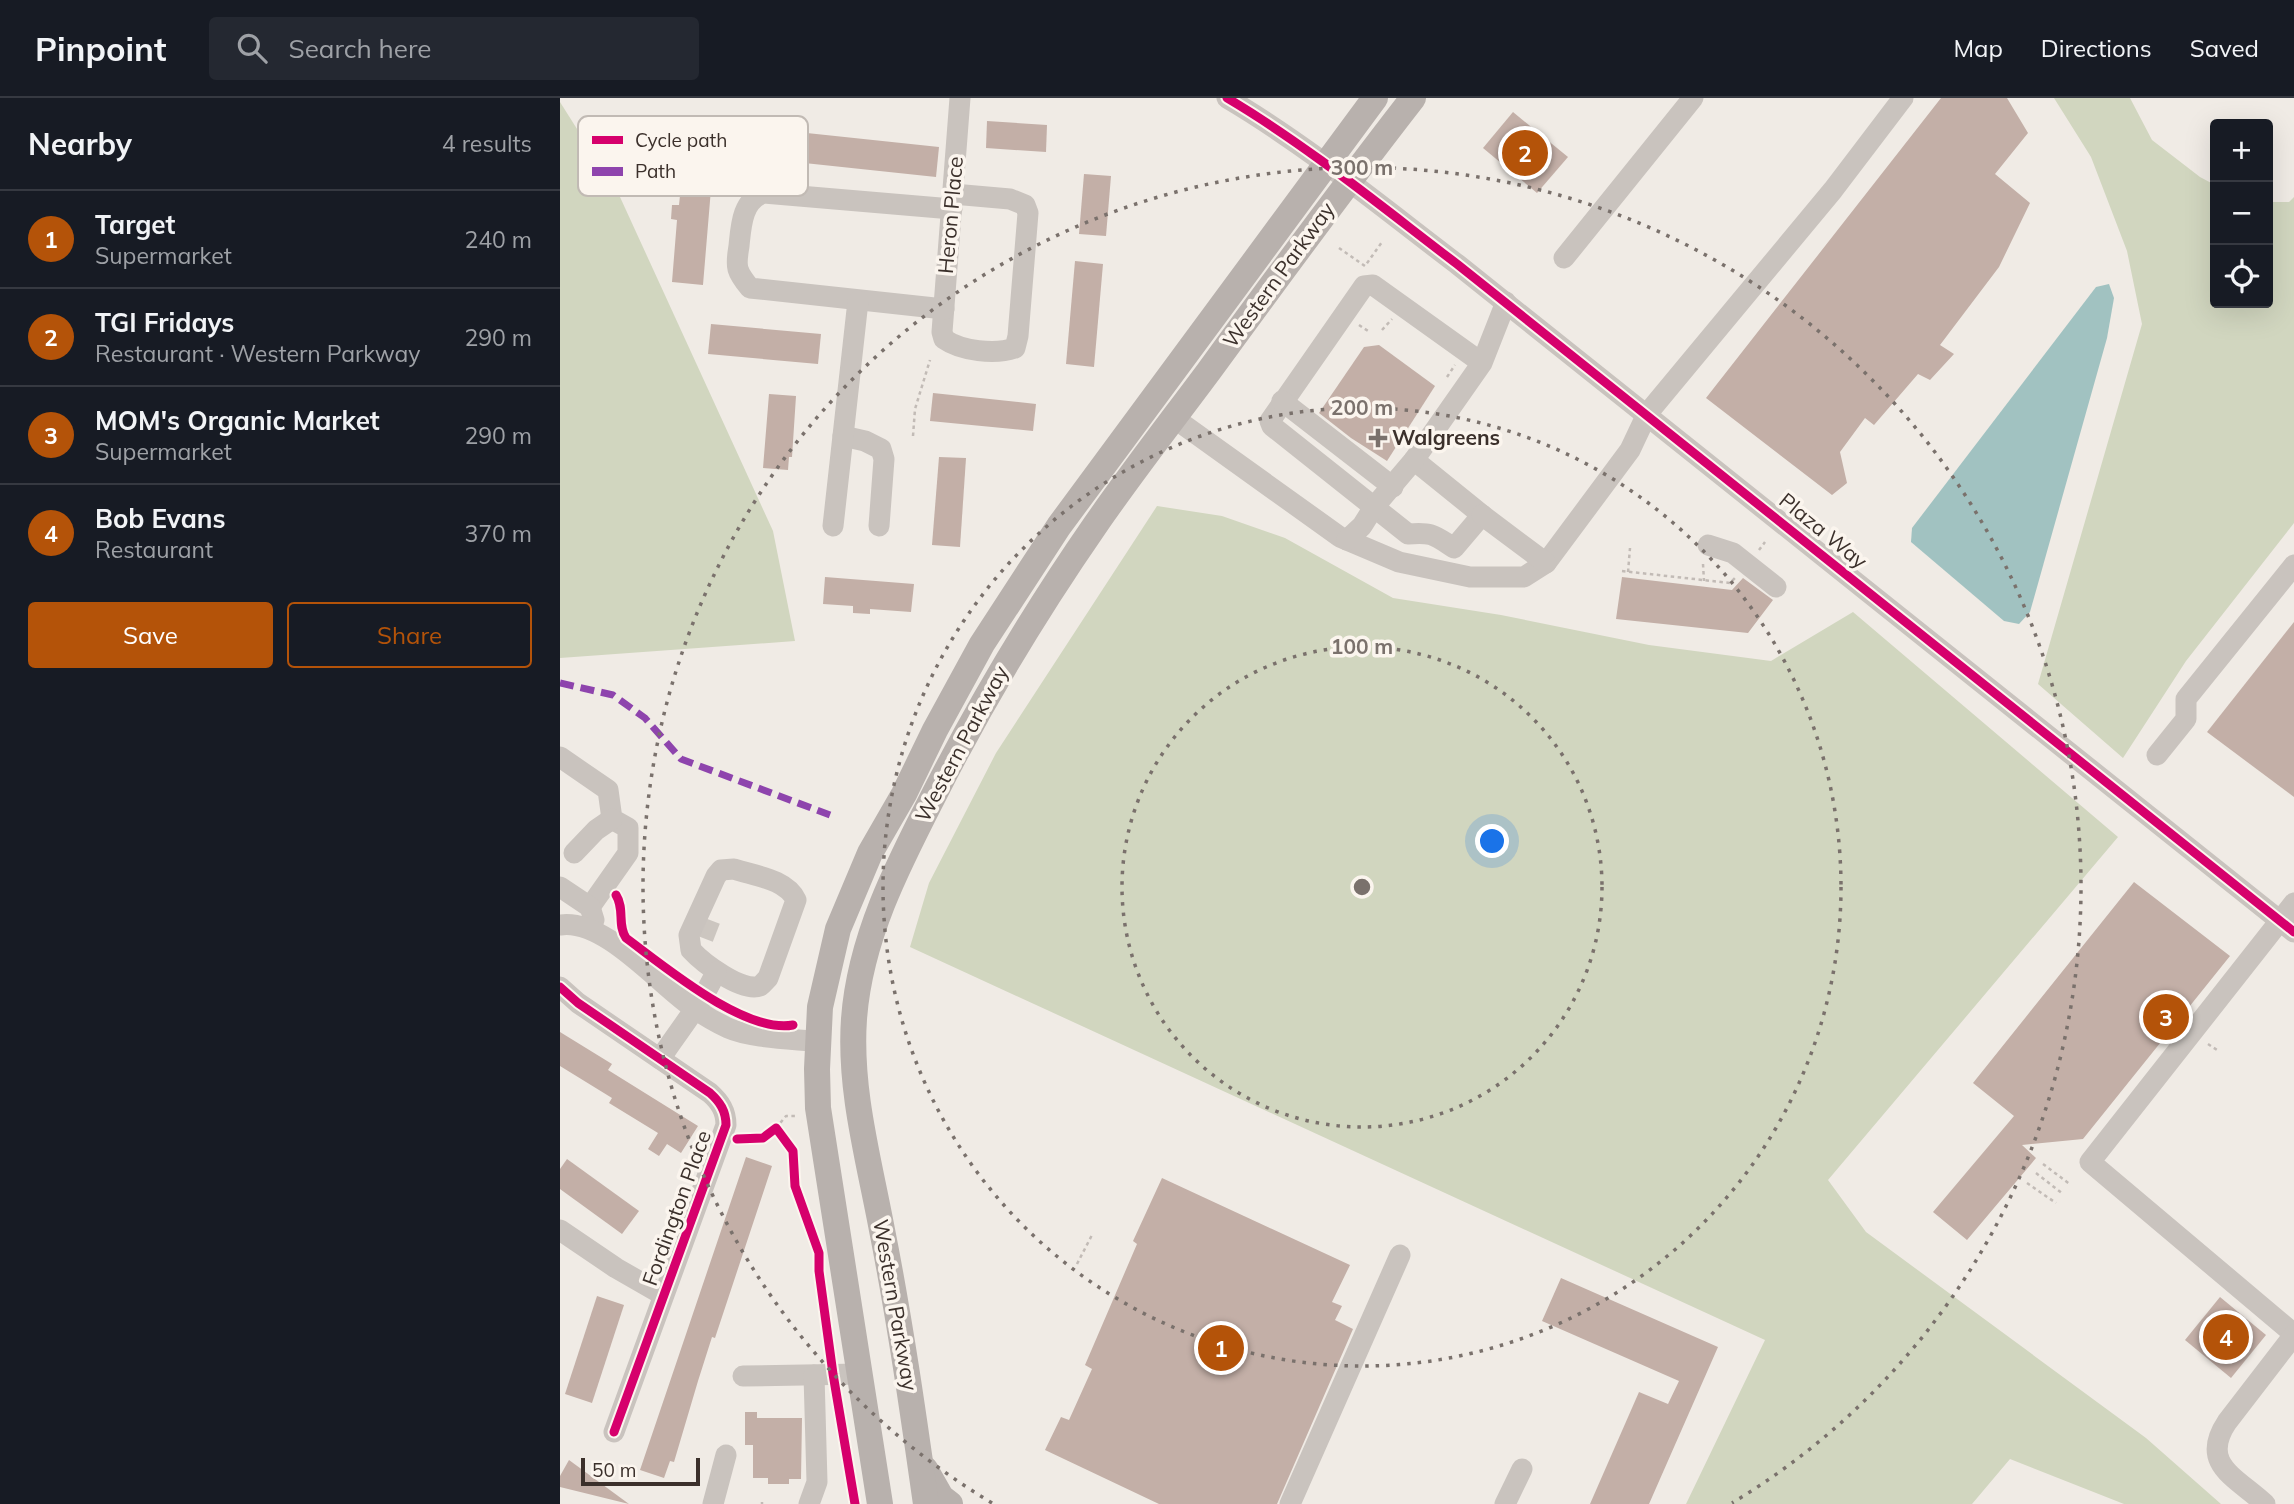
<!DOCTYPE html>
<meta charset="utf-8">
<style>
:root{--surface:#171b24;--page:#242831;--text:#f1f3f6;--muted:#9ea1a6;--line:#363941;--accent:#b45309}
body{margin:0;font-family:Mulish,sans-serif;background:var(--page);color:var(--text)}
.controls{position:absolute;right:21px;top:21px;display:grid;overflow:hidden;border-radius:7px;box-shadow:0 7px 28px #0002}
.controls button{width:63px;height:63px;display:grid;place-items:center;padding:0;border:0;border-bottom:2px solid var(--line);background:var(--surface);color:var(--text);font:35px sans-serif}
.scale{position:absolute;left:21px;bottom:18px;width:119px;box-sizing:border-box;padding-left:7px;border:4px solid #3b302b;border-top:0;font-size:19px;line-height:24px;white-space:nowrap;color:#3b302b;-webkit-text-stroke:5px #fbf5ee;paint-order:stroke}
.you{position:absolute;left:933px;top:744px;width:24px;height:24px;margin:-18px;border:5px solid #fff;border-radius:50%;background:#1a73e8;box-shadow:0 0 0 10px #1a73e833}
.badge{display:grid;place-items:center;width:46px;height:46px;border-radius:50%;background:var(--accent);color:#fff;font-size:23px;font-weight:700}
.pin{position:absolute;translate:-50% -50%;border:4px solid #fff;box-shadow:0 2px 7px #0006}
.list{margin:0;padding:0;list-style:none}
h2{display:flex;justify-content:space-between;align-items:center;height:91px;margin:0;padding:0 28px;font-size:30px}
h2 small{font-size:23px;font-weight:400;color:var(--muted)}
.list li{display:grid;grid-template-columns:46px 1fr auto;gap:21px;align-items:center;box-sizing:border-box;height:98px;padding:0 28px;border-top:2px solid var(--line)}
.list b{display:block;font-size:26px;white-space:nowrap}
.list p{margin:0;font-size:23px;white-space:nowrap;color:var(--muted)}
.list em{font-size:23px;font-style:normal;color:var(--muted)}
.actions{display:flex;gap:14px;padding:21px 28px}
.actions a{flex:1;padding:16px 0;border:2px solid var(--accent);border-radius:7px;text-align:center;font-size:24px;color:var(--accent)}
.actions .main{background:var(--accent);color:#fff}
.icon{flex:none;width:38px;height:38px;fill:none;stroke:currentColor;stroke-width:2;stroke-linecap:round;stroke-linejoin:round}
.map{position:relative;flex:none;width:1734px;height:1406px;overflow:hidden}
header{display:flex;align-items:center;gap:42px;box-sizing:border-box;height:98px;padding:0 35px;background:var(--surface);border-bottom:2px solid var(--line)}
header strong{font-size:33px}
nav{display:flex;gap:38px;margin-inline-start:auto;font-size:24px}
.search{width:490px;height:63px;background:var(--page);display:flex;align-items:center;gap:18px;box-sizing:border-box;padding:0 24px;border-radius:7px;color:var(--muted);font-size:26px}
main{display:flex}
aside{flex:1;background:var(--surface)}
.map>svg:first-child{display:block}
.green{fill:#d1d6bf}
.water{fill:#a1c2c1}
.building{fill:#c3afa7}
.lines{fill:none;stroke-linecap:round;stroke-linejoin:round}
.minor-tunnel{stroke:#ccc6c0;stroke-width:21;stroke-dasharray:21 10;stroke-linecap:butt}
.path{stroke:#c2bbb6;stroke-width:2.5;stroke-dasharray:3.5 3.5;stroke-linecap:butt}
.minor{stroke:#c9c3be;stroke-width:21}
.major{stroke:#b8b1ad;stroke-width:26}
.quiet{stroke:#8e44ad;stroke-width:7;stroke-dasharray:14 7;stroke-linecap:butt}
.cycleway-casing{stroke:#fbf5ee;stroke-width:13}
.cycleway{stroke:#d6006c;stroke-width:9}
.ring{fill:none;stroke:#7a716c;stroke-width:3.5;stroke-dasharray:3.5 7}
.poi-dot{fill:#7a716c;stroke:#fbf5ee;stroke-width:2.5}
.labels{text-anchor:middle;stroke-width:7;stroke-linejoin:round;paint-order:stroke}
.street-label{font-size:21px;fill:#3b302b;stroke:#fbf5ee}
.poi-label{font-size:21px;font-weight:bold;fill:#3b302b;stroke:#fbf5ee;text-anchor:start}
.key{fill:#fbf5ee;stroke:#c1bab4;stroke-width:2}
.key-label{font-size:19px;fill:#3b302b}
.centre{fill:#7a716c;stroke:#fbf5ee;stroke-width:3.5}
.ring-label{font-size:21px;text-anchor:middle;font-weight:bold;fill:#7a716c;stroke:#fbf5ee;stroke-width:7;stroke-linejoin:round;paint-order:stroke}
</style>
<header>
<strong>Pinpoint</strong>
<div class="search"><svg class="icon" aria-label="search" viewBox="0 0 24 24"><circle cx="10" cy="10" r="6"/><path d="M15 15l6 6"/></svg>Search here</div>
<nav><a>Map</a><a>Directions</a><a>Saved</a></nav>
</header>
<main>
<aside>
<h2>Nearby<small>4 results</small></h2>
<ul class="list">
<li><span class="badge">1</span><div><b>Target</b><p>Supermarket</p></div><em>240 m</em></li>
<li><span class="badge">2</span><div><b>TGI Fridays</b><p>Restaurant · Western Parkway</p></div><em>290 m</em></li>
<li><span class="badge">3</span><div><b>MOM's Organic Market</b><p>Supermarket</p></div><em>290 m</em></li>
<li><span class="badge">4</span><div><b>Bob Evans</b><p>Restaurant</p></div><em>370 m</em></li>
</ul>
<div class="actions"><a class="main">Save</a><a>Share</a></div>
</aside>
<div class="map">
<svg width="1734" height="1406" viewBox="0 0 1734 1406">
<rect width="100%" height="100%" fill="#f0ebe5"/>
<g class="green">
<polygon points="1494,0 1570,0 1592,42 1640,79 1655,87 1655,205 1708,205 1708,104 1729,104 1734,99 1734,425 1626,563 1563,660 1478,586 1582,226 1567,153 1531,59"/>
<polygon points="0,4 60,99 213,433 235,543 0,560"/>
<polygon points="597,408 662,418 725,440 833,500 941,517 1089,547 1211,563 1293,514 1558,739 1268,1082 1306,1134 1586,1340 1661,1406 1564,1406 1450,1361 1412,1406 1126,1406 1205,1242 350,849 369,785 436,655"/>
</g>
<polygon class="water" points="1549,186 1554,200 1547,240 1470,514 1459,526 1444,523 1351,444 1352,430 1536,189"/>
<g class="building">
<polygon points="1381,0 1447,0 1468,35 1435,76 1470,105 1439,169 1380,247 1394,256 1370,282 1358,276 1314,327 1305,320 1280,354 1287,385 1272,397 1146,300"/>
<polygon points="953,14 1008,59 977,95 923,50"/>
<polygon points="427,23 487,27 486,54 426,50"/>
<polygon points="182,28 379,49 376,79 179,58"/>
<polygon points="524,76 551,78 546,138 519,136"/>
<polygon points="121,88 151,91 143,187 112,184 117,122 111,121 112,107 119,107"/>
<polygon points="515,163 543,166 534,269 506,266"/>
<polygon points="151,226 261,236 258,266 148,256"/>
<polygon points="819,247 875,288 827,363 791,340 759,315 804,249"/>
<polygon points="373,295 476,306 473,333 370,323"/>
<polygon points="209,296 236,298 232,359 229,359 228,372 203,370"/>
<polygon points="379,359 406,360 400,449 372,447"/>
<polygon points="265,479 354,486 351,514 310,511 310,516 293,515 293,508 263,506"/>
<polygon points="1062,479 1172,492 1183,480 1213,502 1188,535 1056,521"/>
<polygon points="1734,524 1734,699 1647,634"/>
<polygon points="1574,784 1670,858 1523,1041 1462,1047 1476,1060 1407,1142 1373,1114 1454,1018 1413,985"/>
<polygon points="0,934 52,966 48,972 138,1028 121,1055 107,1046 99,1058 88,1051 98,1035 49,1005 52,1000 0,968"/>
<polygon points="186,1059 212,1068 155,1240 152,1239 138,1283 114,1364 110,1363 104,1380 80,1372"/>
<polygon points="7,1061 79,1113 62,1136 0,1091 0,1071"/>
<polygon points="602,1080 790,1167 772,1204 782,1208 775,1222 793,1231 717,1406 599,1406 485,1352 501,1319 509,1322 532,1271 525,1267 577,1146 573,1143"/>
<polygon points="1001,1180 1158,1249 1089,1406 1030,1406 1079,1294 1108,1306 1119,1283 982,1223"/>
<polygon points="37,1198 64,1207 32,1305 5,1296"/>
<polygon points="1660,1199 1706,1237 1671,1280 1625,1242"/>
<polygon points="185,1314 197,1314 197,1320 242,1320 241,1381 229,1381 229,1386 208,1386 208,1380 193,1380 193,1347 185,1347"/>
<polygon points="9,1362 69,1406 0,1389 0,1378"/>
</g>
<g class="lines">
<polyline class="minor-tunnel" points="143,840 150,822"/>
<g class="path">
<polyline points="779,150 805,168 822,144"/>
<polyline points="799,227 808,233"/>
<polyline points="822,232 832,221"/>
<polyline points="887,279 895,267"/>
<polyline points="353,338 355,311 370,262"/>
<polyline points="1199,452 1205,444"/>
<polyline points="1143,466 1144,483"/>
<polyline points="1062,473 1170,485 1175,480"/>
<polyline points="1068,474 1070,450"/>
<polyline points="1648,946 1657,952"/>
<polyline points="216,1030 226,1018 237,1018"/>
<polyline points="1483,1066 1511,1087"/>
<polyline points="1476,1075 1503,1096"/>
<polyline points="1467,1085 1496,1105"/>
<polyline points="517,1166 533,1135"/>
<polyline points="202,1406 202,1404"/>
</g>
<g class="minor">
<path d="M667,0C748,48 822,109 897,166L1734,834"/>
<path d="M393,96L450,101L465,107L468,115L458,238L455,250C435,257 401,253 384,241L382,234L400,0"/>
<polyline points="1004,160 1133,0"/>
<path d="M384,211L190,190C185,184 180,178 178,171C176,164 178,155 179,148C181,128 182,102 204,95L392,111"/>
<path d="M922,265L854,362L922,417L894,450C874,437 873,434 848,436L712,328L710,323L804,188L813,187L922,265L946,204"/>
<polyline points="722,303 833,389"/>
<polyline points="614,320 780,439 839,464 910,479 964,479 986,465 1070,352 1087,316 1273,92 1343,0"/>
<polyline points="283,338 305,343 321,351 324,361 319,428"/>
<polyline points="922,417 986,465"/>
<polyline points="273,428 298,203"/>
<polyline points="787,442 802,428 814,409 854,362"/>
<polyline points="1148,447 1173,455 1216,489"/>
<polyline points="1597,657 1626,621 1626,601 1734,467"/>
<polyline points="0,659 48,692 52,721 68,730 68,755 30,809"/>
<polyline points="14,755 36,732 52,721"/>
<path d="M174,771C195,778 226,781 236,802L208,880C205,883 203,886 200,888C182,895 142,864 131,852L129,837L156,778L161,772Z"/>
<polyline points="0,789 30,809 34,822"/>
<polyline points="1734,805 1530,1064 1734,1236"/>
<path d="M0,827C45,820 100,888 135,911C145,918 157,925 168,930C190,940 234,941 260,944"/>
<path d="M0,889L18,905L150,995C160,1004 166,1013 166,1027L54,1334"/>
<path d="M100,961C119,932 142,905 156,874"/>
<polyline points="0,1132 56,1170 103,1197"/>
<polyline points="183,1278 299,1276"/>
<polyline points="153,1406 166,1357"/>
<polyline points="249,1406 257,1384 254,1277"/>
<polyline points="730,1406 840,1157"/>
<polyline points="945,1406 962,1371"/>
<path d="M1705,1406C1676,1379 1639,1366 1667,1324L1734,1237"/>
</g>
<g class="major">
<polyline points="365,1371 381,1399 390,1406"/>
<polyline points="320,1406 258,1010 257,971 260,909 278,831 310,755 344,696 375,632 422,546 499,428 815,0"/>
<path d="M366,1406C353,1314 340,1223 322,1132C309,1062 289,992 294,921C300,838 340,763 377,691C424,599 477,511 536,426C572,374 611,324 649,273C716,181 783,90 853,0"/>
</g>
<polyline class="quiet" points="0,585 53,597 85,620 121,661 270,717"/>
<defs>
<g id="cycleway">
<path d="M667,0C748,48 822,109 897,166L1734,834"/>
<path d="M56,797C65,811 57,827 66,840C104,868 185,936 233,927"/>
<path d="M0,889L18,905L150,995C160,1004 166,1013 166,1027L54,1334"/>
<polyline points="177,1041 203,1040 216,1030 233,1053 235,1088 259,1155 259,1173 273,1276 295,1406"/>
</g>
</defs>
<use href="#cycleway" class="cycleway-casing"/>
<use href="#cycleway" class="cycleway"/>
</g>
<g class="ring">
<circle cx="802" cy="789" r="240"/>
<circle cx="802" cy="789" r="479"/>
<path d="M432 1405A719 719 0 1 1 1172 1405"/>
</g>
<path class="poi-dot" d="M814.5 329.5h7v7h7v7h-7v7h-7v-7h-7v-7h7z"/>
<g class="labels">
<g class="street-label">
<text transform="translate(391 117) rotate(-85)" y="7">Heron Place</text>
<text transform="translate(719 177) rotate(-54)" y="7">Western Parkway</text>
<text transform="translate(1263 433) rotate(39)" y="7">Plaza Way</text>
<text transform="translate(402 646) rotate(-62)" y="7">Western Parkway</text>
<text transform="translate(117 1110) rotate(-70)" y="7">Fordington Place</text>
<text transform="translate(335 1207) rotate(80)" y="7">Western Parkway</text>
</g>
<g class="poi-label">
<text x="832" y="347">Walgreens</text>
</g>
</g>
<rect x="18" y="18" width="230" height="80" rx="10" class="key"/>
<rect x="32" y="38" width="31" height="8" fill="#d6006c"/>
<rect x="32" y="69" width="31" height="9" fill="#8e44ad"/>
<g class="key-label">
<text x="75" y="49">Cycle path</text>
<text x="75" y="80">Path</text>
</g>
<circle cx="802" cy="789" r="10" class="centre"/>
<g class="ring-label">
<text x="802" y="77">300 m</text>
<text x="802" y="317">200 m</text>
<text x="802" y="556">100 m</text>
</g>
</svg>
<div class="controls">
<button>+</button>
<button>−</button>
<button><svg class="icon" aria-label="locate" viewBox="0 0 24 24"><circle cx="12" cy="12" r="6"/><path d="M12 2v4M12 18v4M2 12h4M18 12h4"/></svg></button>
</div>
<div class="scale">50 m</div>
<div class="you"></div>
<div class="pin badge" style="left:661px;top:1250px">1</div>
<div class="pin badge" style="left:965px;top:55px">2</div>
<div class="pin badge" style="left:1606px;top:919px">3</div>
<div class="pin badge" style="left:1666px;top:1239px">4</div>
</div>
</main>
